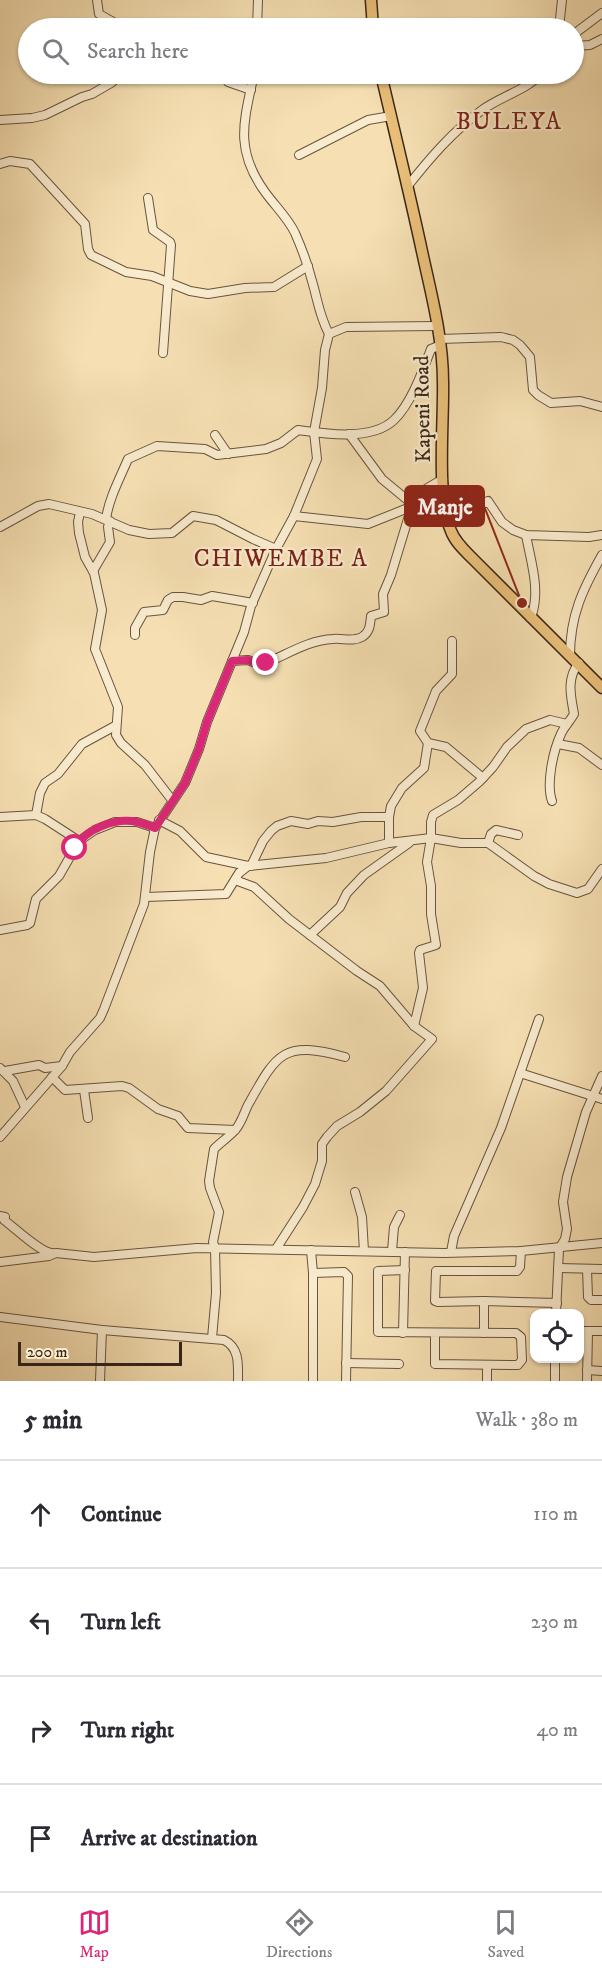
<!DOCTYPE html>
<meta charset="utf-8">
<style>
:root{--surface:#fff;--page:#f7f7f7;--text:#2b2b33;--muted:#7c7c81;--line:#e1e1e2;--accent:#db2777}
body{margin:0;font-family:"IM FELL DW Pica",serif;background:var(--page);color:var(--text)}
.controls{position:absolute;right:18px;bottom:18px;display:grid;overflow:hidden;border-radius:12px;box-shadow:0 2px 4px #0004}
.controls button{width:54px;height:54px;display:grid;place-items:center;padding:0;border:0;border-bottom:2px solid var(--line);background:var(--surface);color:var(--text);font:30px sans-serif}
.scale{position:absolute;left:18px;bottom:15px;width:164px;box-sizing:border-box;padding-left:6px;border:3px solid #392618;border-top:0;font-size:16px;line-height:21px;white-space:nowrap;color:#392618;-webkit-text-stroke:4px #f9ebce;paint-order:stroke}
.stop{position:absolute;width:18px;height:18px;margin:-14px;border:4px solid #db2777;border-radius:50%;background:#fff}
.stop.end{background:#db2777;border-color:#fff;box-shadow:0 2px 6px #0008}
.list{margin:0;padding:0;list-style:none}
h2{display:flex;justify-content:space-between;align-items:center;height:78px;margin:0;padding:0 24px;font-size:26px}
h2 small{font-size:20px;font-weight:400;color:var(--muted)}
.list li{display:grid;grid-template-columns:39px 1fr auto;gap:18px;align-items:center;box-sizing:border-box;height:108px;padding:0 24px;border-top:2px solid var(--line)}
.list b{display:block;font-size:22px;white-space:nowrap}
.list em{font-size:20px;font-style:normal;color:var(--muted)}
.icon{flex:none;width:33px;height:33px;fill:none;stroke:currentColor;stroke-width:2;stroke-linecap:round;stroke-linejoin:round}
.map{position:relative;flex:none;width:602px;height:1381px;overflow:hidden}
.search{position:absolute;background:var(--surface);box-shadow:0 2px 4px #0004;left:18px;right:18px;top:18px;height:66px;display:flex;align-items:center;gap:15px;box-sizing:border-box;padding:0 21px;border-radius:33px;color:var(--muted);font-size:22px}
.sheet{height:510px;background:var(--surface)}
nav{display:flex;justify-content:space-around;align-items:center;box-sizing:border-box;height:84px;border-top:2px solid var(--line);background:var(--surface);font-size:16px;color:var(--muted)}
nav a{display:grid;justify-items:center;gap:3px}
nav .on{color:var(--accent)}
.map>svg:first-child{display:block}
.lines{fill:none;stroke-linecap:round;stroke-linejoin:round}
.minor-casing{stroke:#68543f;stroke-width:10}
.major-casing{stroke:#392618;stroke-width:13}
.minor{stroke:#f9ebce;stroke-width:8}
.major{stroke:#ebc07a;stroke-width:10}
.route{stroke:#db2777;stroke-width:8}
.labels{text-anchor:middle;stroke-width:4.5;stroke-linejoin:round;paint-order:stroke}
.street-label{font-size:21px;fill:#392618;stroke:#f9ebce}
.quarter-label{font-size:24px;letter-spacing:1.5px;fill:#7a1f14;stroke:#f9ebce}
.leader{fill:none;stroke:#8f2418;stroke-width:2}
.callout-dot{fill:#8f2418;stroke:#f9ebce;stroke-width:2}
.callout{fill:#8f2418;stroke:#8f2418;stroke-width:2}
.callout-label{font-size:22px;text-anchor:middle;font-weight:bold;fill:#fff}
</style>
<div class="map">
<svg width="602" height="1381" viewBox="0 0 602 1381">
<rect width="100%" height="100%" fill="#f6e0b3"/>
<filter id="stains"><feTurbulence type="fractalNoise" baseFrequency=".00333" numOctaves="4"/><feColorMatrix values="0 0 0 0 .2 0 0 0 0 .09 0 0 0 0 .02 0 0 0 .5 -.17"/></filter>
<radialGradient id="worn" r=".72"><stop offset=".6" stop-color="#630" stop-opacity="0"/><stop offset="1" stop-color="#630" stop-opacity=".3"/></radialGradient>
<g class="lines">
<defs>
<g id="minor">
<polyline points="97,0 99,14 124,28"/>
<polyline points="257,28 258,0"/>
<polyline points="559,28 562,0"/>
<polyline points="574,34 602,13"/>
<polyline points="574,46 590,45 602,39"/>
<polyline points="222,74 228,82 251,90"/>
<path d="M254,74C244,121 234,149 265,192C275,206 288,218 295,233C302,249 308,265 312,281C318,301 319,315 329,334"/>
<polyline points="0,120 32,118 45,115 82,97 92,94 111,83 121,74"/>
<polyline points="299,155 368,120 391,116"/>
<polyline points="0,164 10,161 30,164 85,224 88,249 91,255 126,272 152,276 190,291 208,294 245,288 274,287 308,266"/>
<path d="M407,187C430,158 452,132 482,110C500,97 526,90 541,74"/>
<polyline points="148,198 153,230 170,242 171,245 163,353"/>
<polyline points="440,339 501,337 513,340 520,345 530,357 533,390 538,395 551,403 580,401 602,407"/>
<polyline points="349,434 382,479 411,503"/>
<polyline points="215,435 228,454"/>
<path d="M408,507C416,493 429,487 443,479"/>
<polyline points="80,512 78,522 79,533 85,557 94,573 102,610 95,649 118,707 116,735 121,743 145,765 172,800"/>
<polyline points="294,516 368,524 408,508 445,510"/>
<path d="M106,519C109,498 120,478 128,459L157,446L205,449L217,455L266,449L281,443L298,430C326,434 372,441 394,420C411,404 423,370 431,349L441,345"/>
<polyline points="448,523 465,511 488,501 502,522 513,530 526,535 589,537 602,535"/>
<polyline points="0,527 38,506 49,504 92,514 129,530 149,534 172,533 193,516 216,520 253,539 276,549"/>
<path d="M526,535C531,563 541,590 531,618"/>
<polyline points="93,571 110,542 108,527 110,521"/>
<polyline points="135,635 135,628 144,612 163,610 168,600 173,597 183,597 201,600 212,596 253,603"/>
<polyline points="452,641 452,674 436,691 420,731 428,743 446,747 483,778"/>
<path d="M570,656C570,615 583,589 602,555"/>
<path d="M232,661L248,660L258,664L266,663C288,654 309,640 333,639C343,638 353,642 362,637C370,632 370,625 371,616L384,612L383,594L391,575L411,509"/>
<polyline points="558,744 579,748 602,765"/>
<path d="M552,801C546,784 553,751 561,734C564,727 570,721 574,714C571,697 566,678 579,663"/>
<polyline points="36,815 40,793 45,783 58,774 82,744 115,726"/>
<polyline points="0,817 36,815 45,819 79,841"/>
<polyline points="159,820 180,831 206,857 248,866 326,858 389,843 431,838 461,843 488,843 534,876 549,884 577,893 588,889 602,869"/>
<polyline points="389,843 389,817 391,806 402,788 424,768 428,743"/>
<polyline points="488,843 491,834 496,830 518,835"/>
<polyline points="251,866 263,841 271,831 277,826 291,821 308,824 318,821 333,822 361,817 389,817"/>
<polyline points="235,880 254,887 289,919 357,971 380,986 414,1026 432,1039 386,1091 360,1112 337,1126 327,1137 322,1144 322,1161 315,1184 303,1207 276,1249"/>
<polyline points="146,897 226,894 239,873 248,866"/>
<polyline points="0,930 27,925 30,923 36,899 59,876 79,841 95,830 115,822 137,822 155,828"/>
<polyline points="310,935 340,907 347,893 364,875 409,843"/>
<polyline points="414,1026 423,988 419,953 420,950 436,945 431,914 431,886 427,862 431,838 431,822 433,815 458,800 479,782 493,767 507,747 526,729 550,720 567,724"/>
<polyline points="0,1068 13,1081 25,1107"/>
<polyline points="5,1071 39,1065 45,1068 62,1066"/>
<polyline points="520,1073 602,1099"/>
<polyline points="52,1077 65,1090 122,1086 129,1088 158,1109 178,1116 188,1128 235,1130"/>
<polyline points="84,1090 88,1118"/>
<polyline points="0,1137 62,1066 70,1052 100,1018 104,1009 144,904 150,852 155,828 185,783 199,749 207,722 244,632 251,606 276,549 294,516 317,459 314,432 322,388 325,350 329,334 346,327 436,326"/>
<polyline points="355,1192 362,1217 364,1251"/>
<path d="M0,1216L5,1217L4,1220C15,1228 41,1253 52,1253"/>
<polyline points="311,1250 313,1273 313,1381"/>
<polyline points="392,1251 394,1227 400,1215"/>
<polyline points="521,1251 520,1267 517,1271 436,1271 435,1301 438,1302 484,1301 557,1303"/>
<polyline points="451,1252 454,1236 501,1128 539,1019"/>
<polyline points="0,1262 49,1256 56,1253 94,1257 197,1248 444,1253 521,1251 602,1243"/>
<polyline points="558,1268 602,1269"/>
<polyline points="587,1269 588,1297 591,1300 602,1300"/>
<polyline points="405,1270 378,1271 378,1332 516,1333 521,1337 522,1360 518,1365 435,1364 435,1333"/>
<polyline points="313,1273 344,1272 348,1276 346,1381"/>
<polyline points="556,1314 559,1249 565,1239 567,1229 563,1202 567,1177 586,1112 602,1076"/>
<path d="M0,1317L102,1330L224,1340C240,1348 238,1365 238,1381"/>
<polyline points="580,1331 602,1331"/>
<polyline points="403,1333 405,1252"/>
<polyline points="484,1333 484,1301"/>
<path d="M212,1338L216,1293L215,1248L213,1242L219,1212L210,1188L209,1181L214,1149C221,1142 229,1137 235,1130C241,1124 244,1113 248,1105C277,1053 283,1040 345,1057"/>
<polyline points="346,1363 399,1364"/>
<polyline points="587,1370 602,1371"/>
<polyline points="100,1381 102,1330"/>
<polyline points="487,1381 487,1365"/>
<polyline points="555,1381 555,1358"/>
<polyline points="587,1381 588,1331"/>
</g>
<g id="major">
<polyline points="371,0 373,28"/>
<path d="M381,74C395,134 410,195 423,256C432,297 443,339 443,382C444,421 436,497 451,531C455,542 465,551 473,559L602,688"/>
</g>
</defs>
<use href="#minor" class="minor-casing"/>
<use href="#major" class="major-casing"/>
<use href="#minor" class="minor"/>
<use href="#major" class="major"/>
</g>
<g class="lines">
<path class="route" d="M75,848C85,829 116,817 137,822C143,823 150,826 155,828L185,783L199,749L207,722L232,661L248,660L258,664L266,663"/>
</g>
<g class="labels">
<g class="street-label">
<text transform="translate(422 409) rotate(-91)" y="7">Kapeni Road</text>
</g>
<g class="quarter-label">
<text x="509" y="129">BULEYA</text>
<text x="281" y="566">CHIWEMBE A</text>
</g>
</g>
<path class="leader" d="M522 603L484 506"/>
<circle class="callout-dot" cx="522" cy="603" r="6"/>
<rect class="callout" x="405" y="486" width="79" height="40" rx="6"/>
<g class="callout-label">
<text x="445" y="514">Manje</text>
</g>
<rect width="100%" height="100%" filter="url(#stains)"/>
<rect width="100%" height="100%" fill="url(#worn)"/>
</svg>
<div class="controls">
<button><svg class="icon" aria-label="locate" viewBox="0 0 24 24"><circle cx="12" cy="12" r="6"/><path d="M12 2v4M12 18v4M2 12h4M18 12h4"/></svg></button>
</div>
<div class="scale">200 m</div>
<div class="stop" style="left:75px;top:848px"></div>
<div class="stop end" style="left:266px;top:663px"></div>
<div class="search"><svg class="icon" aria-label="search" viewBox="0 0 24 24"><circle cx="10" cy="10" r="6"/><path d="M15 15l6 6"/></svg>Search here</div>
</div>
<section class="sheet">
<h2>5 min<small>Walk · 380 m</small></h2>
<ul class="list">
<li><svg class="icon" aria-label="ahead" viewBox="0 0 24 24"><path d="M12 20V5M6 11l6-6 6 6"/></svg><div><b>Continue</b></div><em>110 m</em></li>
<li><svg class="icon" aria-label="left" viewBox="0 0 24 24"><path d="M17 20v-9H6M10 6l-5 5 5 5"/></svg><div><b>Turn left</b></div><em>230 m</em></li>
<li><svg class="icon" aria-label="right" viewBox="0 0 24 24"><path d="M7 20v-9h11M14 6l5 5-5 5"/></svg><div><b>Turn right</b></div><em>40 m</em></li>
<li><svg class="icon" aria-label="arrive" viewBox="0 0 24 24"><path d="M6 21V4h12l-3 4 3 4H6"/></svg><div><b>Arrive at destination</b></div></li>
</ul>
</section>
<nav>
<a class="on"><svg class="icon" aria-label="map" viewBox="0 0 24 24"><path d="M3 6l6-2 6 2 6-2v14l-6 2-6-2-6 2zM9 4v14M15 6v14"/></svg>Map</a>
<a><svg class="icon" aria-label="directions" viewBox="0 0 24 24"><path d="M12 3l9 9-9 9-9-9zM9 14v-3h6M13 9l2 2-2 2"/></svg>Directions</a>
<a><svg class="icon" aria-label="saved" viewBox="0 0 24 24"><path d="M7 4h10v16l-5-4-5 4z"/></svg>Saved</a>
</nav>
